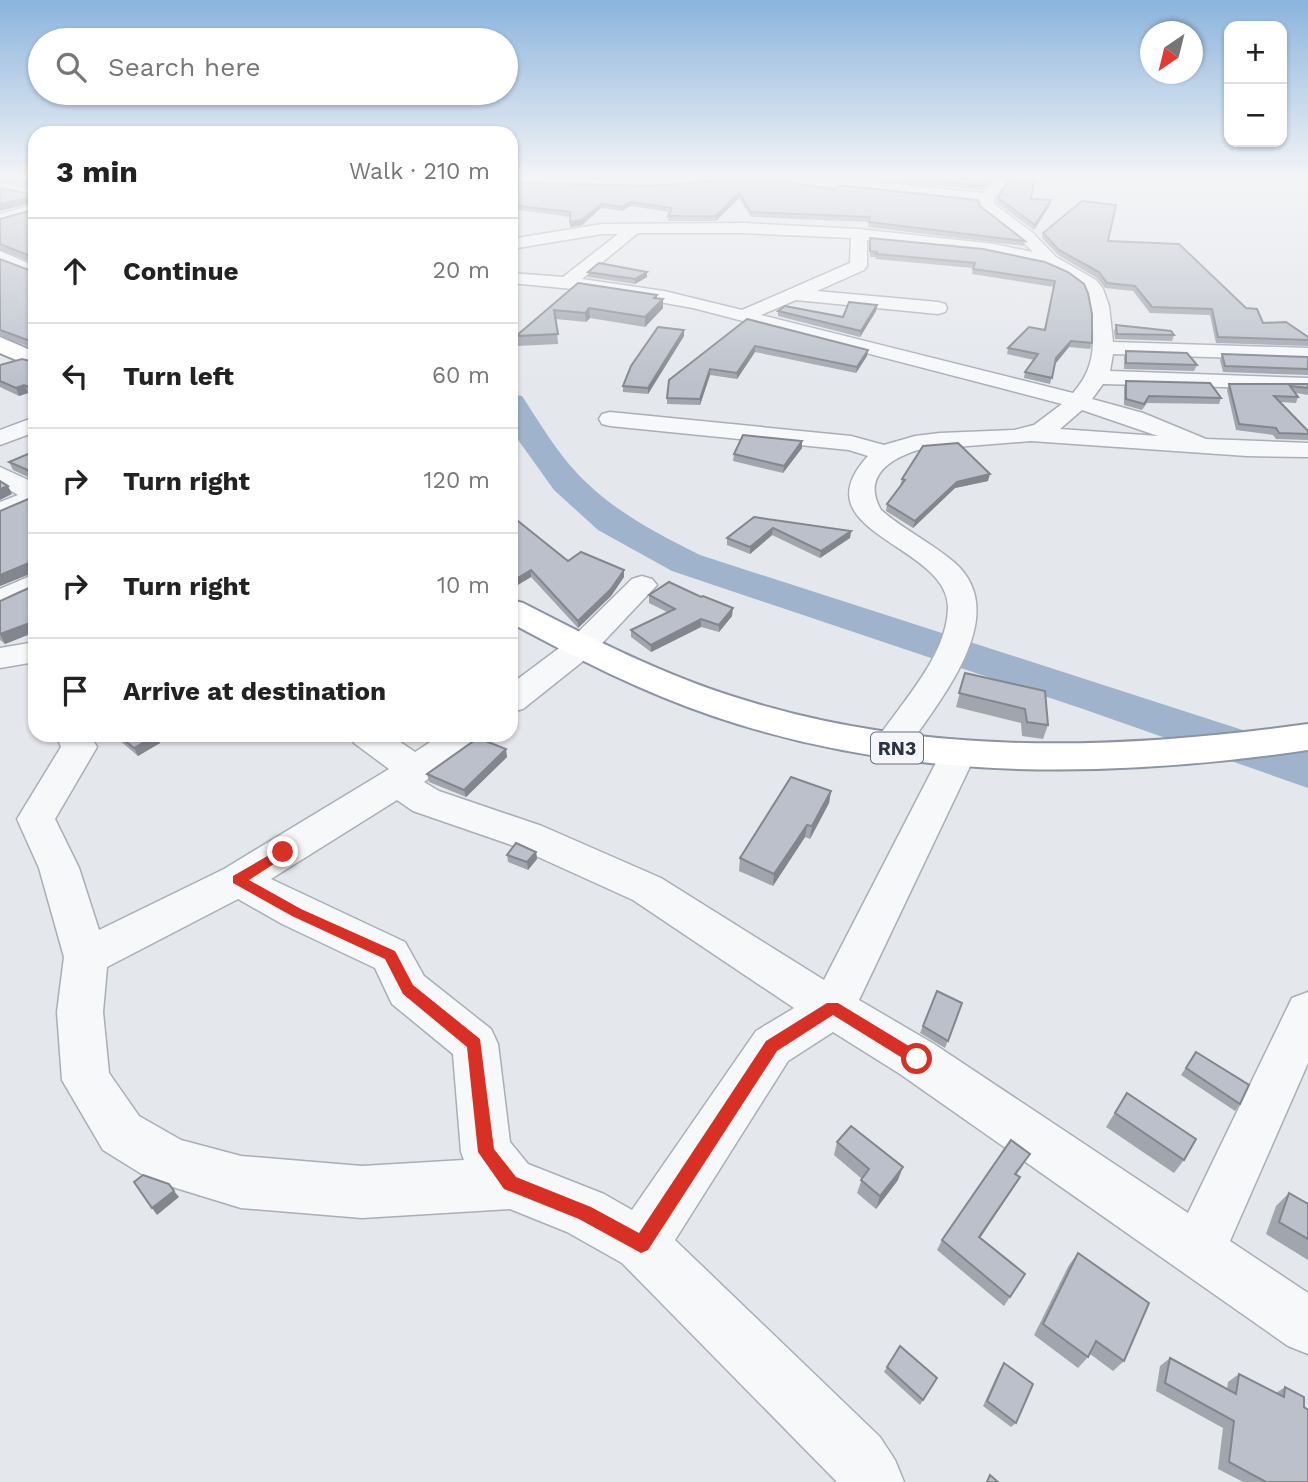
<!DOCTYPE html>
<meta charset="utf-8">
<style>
:root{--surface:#fff;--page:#f2f2f2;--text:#222;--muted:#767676;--line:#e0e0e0}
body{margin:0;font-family:"Work Sans",sans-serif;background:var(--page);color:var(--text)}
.controls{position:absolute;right:21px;top:21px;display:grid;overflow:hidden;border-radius:14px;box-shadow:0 2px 5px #0004}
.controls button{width:63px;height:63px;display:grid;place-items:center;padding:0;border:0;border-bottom:2px solid var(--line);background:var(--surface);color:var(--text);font:35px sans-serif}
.compass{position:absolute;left:1140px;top:21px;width:63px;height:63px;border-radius:50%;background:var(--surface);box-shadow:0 2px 5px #0004;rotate:215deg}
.stop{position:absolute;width:21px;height:21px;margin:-16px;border:5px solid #d93025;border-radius:50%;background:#fff}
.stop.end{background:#d93025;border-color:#fff;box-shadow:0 2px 7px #0008}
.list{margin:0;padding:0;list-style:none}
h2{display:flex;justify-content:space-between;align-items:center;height:91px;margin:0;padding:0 28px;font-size:30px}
h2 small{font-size:23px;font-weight:400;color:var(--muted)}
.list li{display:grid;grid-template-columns:46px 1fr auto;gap:21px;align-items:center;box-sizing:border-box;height:105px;padding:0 28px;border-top:2px solid var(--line)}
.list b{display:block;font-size:26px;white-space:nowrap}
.list em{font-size:23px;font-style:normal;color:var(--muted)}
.icon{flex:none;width:38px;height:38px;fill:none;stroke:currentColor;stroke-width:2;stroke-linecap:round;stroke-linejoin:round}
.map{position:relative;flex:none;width:1308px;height:1482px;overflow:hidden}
.search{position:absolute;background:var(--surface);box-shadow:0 2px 5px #0004;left:28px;top:28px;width:490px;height:77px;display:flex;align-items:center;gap:18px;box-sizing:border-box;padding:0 24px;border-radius:38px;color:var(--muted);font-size:26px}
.panel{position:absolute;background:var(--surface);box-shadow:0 2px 5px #0004;left:28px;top:126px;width:490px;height:616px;border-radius:21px}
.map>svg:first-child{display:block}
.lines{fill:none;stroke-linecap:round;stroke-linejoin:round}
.river{fill:#9fb4cc;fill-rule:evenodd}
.minor-casing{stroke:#a9aeb7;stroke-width:3}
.highway-casing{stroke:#8b94a3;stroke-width:4}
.minor{fill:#f7f8fa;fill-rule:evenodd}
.highway{fill:#fff;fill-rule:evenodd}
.wall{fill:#a1a5ae}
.shaded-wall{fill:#83868d}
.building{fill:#bbc0ca;stroke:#83868d;stroke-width:2}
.route{fill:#d93025}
.labels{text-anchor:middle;stroke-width:7;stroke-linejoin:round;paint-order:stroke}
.shield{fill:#f4f6f9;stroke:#676e7b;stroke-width:2}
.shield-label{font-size:19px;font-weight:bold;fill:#2b3445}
</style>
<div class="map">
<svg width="1308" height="1482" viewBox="0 0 1308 1482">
<rect width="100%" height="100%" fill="#e4e7ec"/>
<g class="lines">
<path class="river" d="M511,394L522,396C537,419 551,442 568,463C604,506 650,530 700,555L1308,751V788L1083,709L672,571L598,530L554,490L511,430Z"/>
<defs>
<g id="minor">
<path d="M691,176H814L983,193L997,176H1011L994,198V204L1033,233L1056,257L1096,280L1103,289L1109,306L1113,342L1308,348V360L1113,354L1110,371L1308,378V388L1300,389L1103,384L1092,399L1143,413L1206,439L1308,443V457L1247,456L1031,441L918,450C889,459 862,477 881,510C904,530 932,543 955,563C1015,617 934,706 902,756L890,759L878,756L872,747C897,707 947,658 948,608C949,544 797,533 868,456L849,450L610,426L602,424L599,419L602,414L610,412L851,436L884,445L915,436L940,433L1014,430L1034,425L1062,404L693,308L603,292L511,283V273L563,277L618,234H602L511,249V239L602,224L743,223L859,229L994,244L1033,252L1016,235L981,209L979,202L789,182H721L651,188L511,185V177L651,180ZM638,233H743L851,238L850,263L742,310L664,291L582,279ZM867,240C915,245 1054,250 1084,288C1092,299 1093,317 1093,330C1094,356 1090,374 1073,393L761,315L796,300L938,314L945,312L947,308L945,304L938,302L817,291L864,270L867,266ZM1082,410L1158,436L1060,429Z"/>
<polygon points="0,183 35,190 35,198 0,191"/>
<polygon points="35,204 35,214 0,224 0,214"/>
<polygon points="0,251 35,266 35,277 0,262"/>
<polygon points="35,417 35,432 0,445 0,430"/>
<polygon points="0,467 35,483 35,506 0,519 0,502 18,495 0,484"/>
<polygon points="35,574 35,594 0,609 0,589"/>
<polygon points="642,576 652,579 657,585 592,654 523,709 511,712 511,684 570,640 632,579"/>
<polygon points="35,642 35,662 0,668 0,648"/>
<path d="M56,735H90L97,747L55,819L79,868L99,930L224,869L389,769L354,743L349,735H390L415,752L441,735H483L478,743L424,782L439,791L542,826L661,878L824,980L944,747L957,744L970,747L975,756L859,1000L934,1044L1188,1213L1292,998L1308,992V1063L1230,1241L1308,1293V1354L1288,1346L900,1074L833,1032L788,1061L675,1240L880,1437L895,1460L904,1482H837L622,1263L567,1232L510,1209L362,1218L241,1208L153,1181L103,1150L62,1080L57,1012L64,957L39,868L17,819L61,747ZM397,800L413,811L514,846L633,900L794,1008L756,1031L632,1210L604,1194L528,1164L510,1142L498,1044L491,1029L424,976L405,942L271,879ZM238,899L282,924L375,968L392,1004L453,1054L461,1152L464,1160L362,1166L241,1156L181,1140L139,1116L109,1073L103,1012L107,967Z"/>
</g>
<g id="highway">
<polygon points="0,337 35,352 35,368 0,353"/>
<path d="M511,600L523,603C593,639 665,676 741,699C925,757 1119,750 1308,724V750C1108,779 906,782 713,716C642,692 576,658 511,623Z"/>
</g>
</defs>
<use href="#minor" class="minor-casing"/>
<use href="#highway" class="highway-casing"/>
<use href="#minor" class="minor"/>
<use href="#highway" class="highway"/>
</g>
<g class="wall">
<polygon points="0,176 35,176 34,187 0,181"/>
<polygon points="893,176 993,176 982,190 892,181"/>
<polygon points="511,182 651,186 789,183 835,190 980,206 1025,241 1024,246 868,227 869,222 751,217 739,198 716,221 668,221 668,216 670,212 630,206 622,211 601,208 582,225 570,227 570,217 511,209"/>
<polygon points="35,192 35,396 28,393 19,396 0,387 0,365 34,362 33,348 0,336 0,259 34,272 34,263 0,250 0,219 33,210 34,203 32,194"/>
<polygon points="998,198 1031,199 1050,205 1034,230 997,203"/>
<polygon points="1043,233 1108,241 1246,308 1263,323 1308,337 1308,346 1216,343 1210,315 1150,313 1133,291 1105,288 1097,278 1058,255 1042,238"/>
<polygon points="870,238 1045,262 1092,343 1090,349 1069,347 1055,364 1050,384 1024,378 1025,372 1034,360 1007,354 1008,348 1044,330 1054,287 972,274 973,268 875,259 876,257 870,257"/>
<polygon points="588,272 647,272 647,277 635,284 588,277"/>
<polygon points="578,283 657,295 657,298 663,308 645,327 590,318 586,322 556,319 558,344 517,346 516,336"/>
<polygon points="778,311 843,317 876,311 860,337 778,316"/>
<polygon points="747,319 867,356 856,373 755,352 737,379 710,375 700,405 667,404 667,398"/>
<polygon points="1116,325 1174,335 1172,341 1115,339 1114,331"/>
<polygon points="684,336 648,394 623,392 623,386"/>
<polygon points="1126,351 1197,365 1194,371 1124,369 1124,357"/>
<polygon points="1222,354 1308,357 1308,375 1223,372 1220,360"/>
<polygon points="1126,381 1221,398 1219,404 1147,403 1142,410 1124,405 1124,387"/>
<polygon points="1229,384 1308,384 1308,395 1296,393 1298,397 1296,403 1280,402 1308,431 1308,440 1276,439 1273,435 1236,430 1227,390"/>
<polygon points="802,448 783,473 733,461 734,454"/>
<polygon points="35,451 35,632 5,644 0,640 0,601 31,587 31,573 0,586 0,511 33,497 32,479 13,470 9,462"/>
<polygon points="902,479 988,481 955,488 913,528 886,511 887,504 900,486"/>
<polygon points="754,517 851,531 850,538 820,558 772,535 750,554 727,545 727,538"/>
<polygon points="511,519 568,561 624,570 624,577 611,596 578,628 531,577 511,589"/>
<polygon points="649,595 732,616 719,632 701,627 651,652 631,637 631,630 667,612 649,603"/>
<polygon points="965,673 1045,691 1048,725 1043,739 1022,736 1021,723 956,707"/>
<polygon points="113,735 156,735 160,743 138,756"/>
<polygon points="507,757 466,797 429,782 427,774"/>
<polygon points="831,791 829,803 810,839 805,837 773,886 739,871 740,858"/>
<polygon points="536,852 537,859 528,870 508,862 507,855"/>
<polygon points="937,991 962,1003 945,1048 920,1033"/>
<polygon points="1196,1052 1240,1104 1235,1111 1181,1075"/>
<polygon points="1127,1093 1184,1160 1174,1173 1106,1127"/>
<polygon points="837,1142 898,1180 876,1209 857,1193 862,1179 834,1155"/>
<polygon points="1024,1164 1016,1175 1020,1177 1014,1187 980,1238 1025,1274 1004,1306 937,1250 942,1240"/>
<polygon points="1289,1193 1308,1204 1308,1260 1266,1234 1276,1206"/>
<polygon points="1078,1253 1124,1361 1113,1371 1090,1354 1088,1357 1078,1368 1034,1335 1069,1265"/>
<polygon points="1170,1358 1227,1389 1228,1382 1239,1374 1276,1393 1285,1387 1304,1407 1308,1482 1243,1482 1218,1469 1223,1428 1156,1391 1160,1366"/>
<polygon points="1004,1363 1016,1423 1011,1427 983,1406 1000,1369"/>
<polygon points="887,1367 923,1400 920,1405 884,1372"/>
</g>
<g class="shaded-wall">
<polygon points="990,176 993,176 982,190 983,186"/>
<polygon points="739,193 739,198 716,221 716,216"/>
<polygon points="34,196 35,202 0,211 0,204"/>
<polygon points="1051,200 1050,205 1034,230 1035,225"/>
<polygon points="630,202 630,206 622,211 622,207"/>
<polygon points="601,204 601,208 582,225 570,227 570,222"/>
<polygon points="647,272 647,277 635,284 635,279"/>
<polygon points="663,299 663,308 645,327 645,317"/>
<polygon points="877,305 876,311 860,337 861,331"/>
<polygon points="589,308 590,318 586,322 585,313"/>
<polygon points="684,330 684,336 648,394 648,388"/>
<polygon points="1071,341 1069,347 1055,364 1056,358"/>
<polygon points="755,346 755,352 737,379 737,373"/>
<polygon points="868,350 867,356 856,373 857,367"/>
<polygon points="710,369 710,375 700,405 700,399"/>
<polygon points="24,385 28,393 19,396 16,388"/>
<polygon points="802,441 802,448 783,473 784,466"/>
<polygon points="990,474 988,481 955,488 913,528 915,521 957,482"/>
<polygon points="8,486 12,494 0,500 0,489"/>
<polygon points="773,528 772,535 750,554 750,547"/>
<polygon points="851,531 850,538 820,558 821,551"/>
<polygon points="31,562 35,572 0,586 0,575"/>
<polygon points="531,570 531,577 511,589 511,582"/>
<polygon points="624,570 624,577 611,596 578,628 578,621"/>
<polygon points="733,608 732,616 719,632 719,625"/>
<polygon points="701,619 701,627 651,652 651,645"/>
<polygon points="32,622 35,628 35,632 5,644 0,634"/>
<polygon points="156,735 160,743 138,756 134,748"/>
<polygon points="506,749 507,757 466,797 464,790"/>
<polygon points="831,791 829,803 810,839 812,826"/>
<polygon points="807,825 805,837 773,886 774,874"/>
<polygon points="536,852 537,859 528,870 527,862"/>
<polygon points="903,1167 898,1180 876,1209 880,1196"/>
<polygon points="1020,1177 1014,1187 974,1247 979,1237"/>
<polygon points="174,1191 179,1197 157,1215 152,1208"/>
</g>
<g class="building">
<polygon points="7,176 35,176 35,190 33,181"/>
<polygon points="893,176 990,176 983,186"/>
<polygon points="1012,176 1035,176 1031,199 1051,200 1035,225 998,198"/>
<polygon points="721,180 789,180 787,182 835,190 839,186 847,186 978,200 980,206 1025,241 869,222 870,217 751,212 739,193 716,216 668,216 672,208 630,202 622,207 601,204 582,220 570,222 570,212 511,205 511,182 651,186"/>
<polygon points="0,188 32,194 35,192 35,390 24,385 16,388 0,381 0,365 22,359 34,362 33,342 0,330 0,259 34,272 33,257 0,244 0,219 33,210 34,196 0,204"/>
<polygon points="1082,201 1116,205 1108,241 1179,244 1246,308 1257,309 1263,323 1286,322 1308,337 1308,340 1218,337 1212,309 1152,307 1135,286 1107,283 1099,272 1059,250 1043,233"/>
<polygon points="870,238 983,249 1045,262 1068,272 1084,284 1088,293 1092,314 1092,343 1071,341 1056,358 1052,378 1025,372 1038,354 1008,348 1029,327 1045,330 1055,281 973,269 975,263 876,254 877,252 870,251"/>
<polygon points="599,263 647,272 635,279 588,272"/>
<polygon points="578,283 657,295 654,298 663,299 645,317 589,308 585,313 554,310 558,334 516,336"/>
<polygon points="849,302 877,305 861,331 778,311 785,306 843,317"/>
<polygon points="747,319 868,350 857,367 755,346 737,373 710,369 700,399 667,398 669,380"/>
<polygon points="1116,325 1171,331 1174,335 1117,334"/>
<polygon points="658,327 684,330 648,388 623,386 631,366"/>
<polygon points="1126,351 1187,353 1197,365 1126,363"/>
<polygon points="1222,354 1308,357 1308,369 1225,366"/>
<polygon points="1126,381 1210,383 1221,398 1149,396 1144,404 1126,399"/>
<polygon points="1229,384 1308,384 1308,388 1290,386 1298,397 1274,396 1308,431 1308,434 1279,433 1276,428 1239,424"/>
<polygon points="743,435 802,441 784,466 734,454"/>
<polygon points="958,443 990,474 957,482 915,521 887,504 905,480 902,479 923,446"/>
<polygon points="35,451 35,624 32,622 0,634 0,601 31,587 31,562 0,575 0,511 33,497 32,472 9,462"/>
<polygon points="0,481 8,486 0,489"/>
<polygon points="513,517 568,561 581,552 624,570 611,589 578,621 531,570 511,582 511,519"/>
<polygon points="754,517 851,531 821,551 773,528 750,547 727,538"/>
<polygon points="669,582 701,597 703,596 733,608 719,625 701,619 651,645 631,630 675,609 649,595"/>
<polygon points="965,673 1045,691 1048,725 1027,722 1025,709 959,693"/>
<polygon points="118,735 156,735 134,748"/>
<polygon points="478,738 506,749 464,790 427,774"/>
<polygon points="791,777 831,791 812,826 807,825 774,874 740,858"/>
<polygon points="516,843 536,852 527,862 507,855"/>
<polygon points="937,991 962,1003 948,1041 923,1026"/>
<polygon points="1196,1052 1249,1085 1240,1104 1186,1068"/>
<polygon points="1127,1093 1196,1139 1184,1160 1115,1113"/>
<polygon points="851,1126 903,1167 880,1196 861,1180 869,1169 837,1142"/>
<polygon points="1011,1140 1030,1154 1015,1174 1020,1177 979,1237 1025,1274 1010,1297 942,1240"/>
<polygon points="143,1175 169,1184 174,1191 152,1208 134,1182"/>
<polygon points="1289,1193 1308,1204 1308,1239 1279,1222"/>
<polygon points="1078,1253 1149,1303 1124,1361 1096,1341 1088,1357 1043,1324"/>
<polygon points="900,1346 937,1378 923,1400 887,1367"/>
<polygon points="1170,1358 1236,1394 1239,1374 1284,1397 1285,1387 1304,1397 1304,1407 1308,1410 1308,1482 1266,1482 1229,1462 1234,1421 1165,1383"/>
<polygon points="1004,1363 1033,1384 1016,1423 987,1401"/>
<polygon points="990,1475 998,1482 987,1482"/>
</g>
<linearGradient id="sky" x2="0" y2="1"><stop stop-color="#8bb4dd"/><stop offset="0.46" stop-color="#f3f4f6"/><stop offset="1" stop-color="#f3f4f6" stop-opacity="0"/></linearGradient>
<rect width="1308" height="384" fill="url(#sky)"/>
<polygon class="route" points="283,847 288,848 288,855 249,880 301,909 395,951 413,985 480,1039 494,1149 516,1177 591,1207 639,1233 766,1041 827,1003 838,1003 922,1054 925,1059 922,1064 912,1064 833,1015 777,1051 648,1250 641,1253 579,1219 504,1189 478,1152 467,1047 403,994 385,959 292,916 233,883 233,876"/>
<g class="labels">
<rect class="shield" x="871" y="732.5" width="52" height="31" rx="5"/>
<g class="shield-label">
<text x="897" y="755">RN3</text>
</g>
</g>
</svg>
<div class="controls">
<button>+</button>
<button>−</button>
</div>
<svg class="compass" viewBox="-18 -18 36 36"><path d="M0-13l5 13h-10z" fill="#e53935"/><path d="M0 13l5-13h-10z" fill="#767676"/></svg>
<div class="stop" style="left:917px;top:1059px"></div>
<div class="stop end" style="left:283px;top:852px"></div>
<div class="search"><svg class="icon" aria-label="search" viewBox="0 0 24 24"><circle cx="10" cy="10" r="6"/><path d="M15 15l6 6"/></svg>Search here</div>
<section class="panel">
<h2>3 min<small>Walk · 210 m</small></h2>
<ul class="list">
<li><svg class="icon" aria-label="ahead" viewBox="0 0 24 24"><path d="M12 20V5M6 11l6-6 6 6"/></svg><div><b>Continue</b></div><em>20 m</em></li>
<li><svg class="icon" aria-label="left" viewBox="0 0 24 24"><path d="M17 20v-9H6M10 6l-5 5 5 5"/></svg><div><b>Turn left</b></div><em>60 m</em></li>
<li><svg class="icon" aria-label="right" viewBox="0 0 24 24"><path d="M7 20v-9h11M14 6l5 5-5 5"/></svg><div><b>Turn right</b></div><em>120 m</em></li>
<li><svg class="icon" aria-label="right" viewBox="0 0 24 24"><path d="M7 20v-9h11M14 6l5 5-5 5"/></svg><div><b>Turn right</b></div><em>10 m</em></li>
<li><svg class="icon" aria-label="arrive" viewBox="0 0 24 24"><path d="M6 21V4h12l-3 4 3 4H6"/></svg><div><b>Arrive at destination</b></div></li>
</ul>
</section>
</div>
